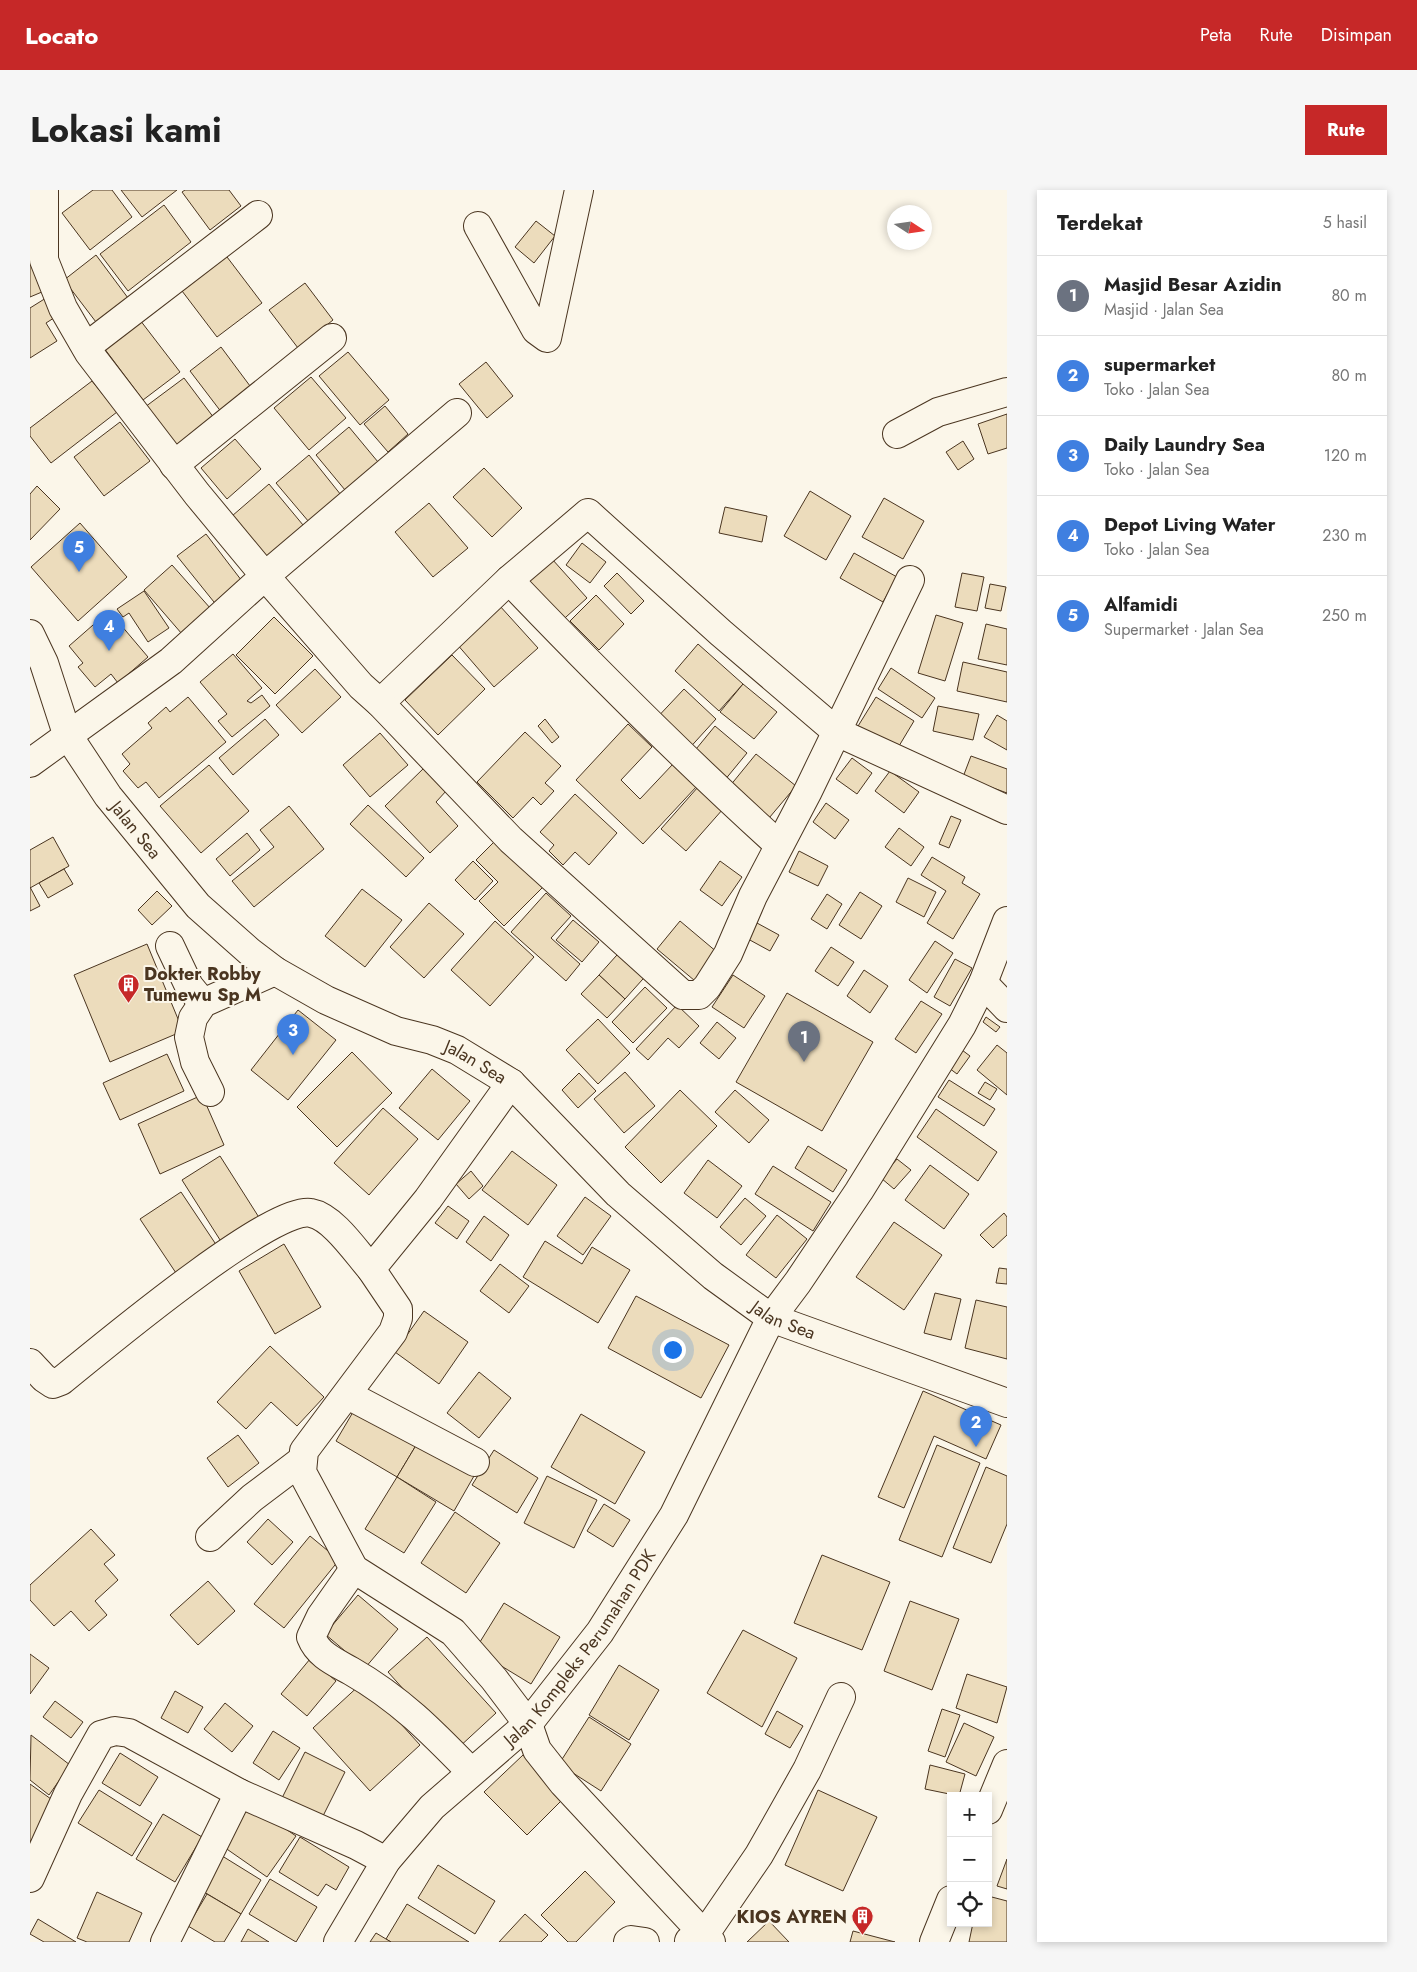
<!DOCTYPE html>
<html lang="id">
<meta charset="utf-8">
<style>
:root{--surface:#fff;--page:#f6f6f6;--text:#222;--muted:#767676;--line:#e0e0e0;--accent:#c62828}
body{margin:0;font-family:Jost,sans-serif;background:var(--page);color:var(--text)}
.controls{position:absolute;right:15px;bottom:15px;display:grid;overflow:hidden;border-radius:0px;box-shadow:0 2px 8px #0003}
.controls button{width:45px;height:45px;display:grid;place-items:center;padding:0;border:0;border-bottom:1px solid var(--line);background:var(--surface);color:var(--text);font:25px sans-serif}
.compass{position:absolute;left:857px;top:15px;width:45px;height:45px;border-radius:50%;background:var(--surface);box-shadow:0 2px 8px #0003;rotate:102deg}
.you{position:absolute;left:642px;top:1159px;width:18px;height:18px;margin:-12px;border:4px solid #fff;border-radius:50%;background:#1a73e8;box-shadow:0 0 0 8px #1a73e833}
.badge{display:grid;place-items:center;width:32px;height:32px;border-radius:50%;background:var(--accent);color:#fff;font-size:16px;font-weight:700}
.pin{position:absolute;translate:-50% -41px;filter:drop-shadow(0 1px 2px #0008)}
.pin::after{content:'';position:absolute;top:26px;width:18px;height:15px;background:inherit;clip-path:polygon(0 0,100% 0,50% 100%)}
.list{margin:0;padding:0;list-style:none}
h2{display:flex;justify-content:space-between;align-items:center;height:65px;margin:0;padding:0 20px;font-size:21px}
h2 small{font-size:16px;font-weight:400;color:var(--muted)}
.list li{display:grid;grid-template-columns:32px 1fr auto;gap:15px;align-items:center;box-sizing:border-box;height:80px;padding:0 20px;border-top:1px solid var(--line)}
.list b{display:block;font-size:19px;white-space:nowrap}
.list p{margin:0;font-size:16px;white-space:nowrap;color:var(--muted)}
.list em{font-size:16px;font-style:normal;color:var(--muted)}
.icon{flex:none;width:28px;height:28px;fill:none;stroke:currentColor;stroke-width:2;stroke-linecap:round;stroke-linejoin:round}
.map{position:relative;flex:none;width:977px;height:1752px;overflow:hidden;border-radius:0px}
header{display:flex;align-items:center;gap:30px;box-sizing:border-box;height:70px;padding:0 25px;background:var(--accent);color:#fff}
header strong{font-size:24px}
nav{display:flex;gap:28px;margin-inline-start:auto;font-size:18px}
.intro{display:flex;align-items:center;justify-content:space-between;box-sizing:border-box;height:120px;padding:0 30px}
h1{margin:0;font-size:35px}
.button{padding:12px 22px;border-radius:0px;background:var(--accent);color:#fff;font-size:18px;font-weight:700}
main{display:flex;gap:30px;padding:0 30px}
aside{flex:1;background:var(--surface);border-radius:0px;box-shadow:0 2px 8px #0003}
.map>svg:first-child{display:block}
.building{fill:#ecdcbc;stroke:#4a3520}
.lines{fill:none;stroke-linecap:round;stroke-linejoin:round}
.minor-casing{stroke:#4a3520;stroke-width:30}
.major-casing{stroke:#4a3520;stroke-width:30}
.minor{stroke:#fbf6e9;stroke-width:28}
.major{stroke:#fbf6e9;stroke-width:28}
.labels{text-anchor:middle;stroke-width:4;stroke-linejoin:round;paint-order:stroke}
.street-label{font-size:18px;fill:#4a3520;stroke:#fbf6e9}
.poi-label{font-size:18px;font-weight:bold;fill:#4a3520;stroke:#fbf6e9;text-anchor:start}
</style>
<header>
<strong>Locato</strong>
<nav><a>Peta</a><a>Rute</a><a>Disimpan</a></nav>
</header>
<div class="intro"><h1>Lokasi kami</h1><a class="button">Rute</a></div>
<main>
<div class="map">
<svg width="977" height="1752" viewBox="0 0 977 1752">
<rect width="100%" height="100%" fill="#fbf6e9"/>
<g class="building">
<polygon points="63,0 82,0 102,27 60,60 32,23"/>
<polygon points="91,0 147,0 112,27"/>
<polygon points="155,0 199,0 211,16 180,40 152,2"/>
<polygon points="134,15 161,52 98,101 70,64"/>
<polygon points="506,31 525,46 504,73 485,57"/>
<polygon points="3,57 19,99 0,107 0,58"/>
<polygon points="194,63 232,113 187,147 149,97"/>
<polygon points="66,65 101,112 69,136 34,90"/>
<polygon points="275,93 303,130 268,158 239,120"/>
<polygon points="16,108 27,126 16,133 27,151 0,168 0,118"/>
<polygon points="110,130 150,182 113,210 74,158"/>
<polygon points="191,157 223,200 192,223 160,181"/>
<polygon points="318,162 359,210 330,235 289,186"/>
<polygon points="456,172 483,206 457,228 429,194"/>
<polygon points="281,187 316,228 279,260 244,218"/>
<polygon points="154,188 184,228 146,257 115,217"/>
<polygon points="62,191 87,222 21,273 0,246 0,238"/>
<polygon points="355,216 378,244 358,262 334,234"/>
<polygon points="977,224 977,258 958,264 948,234"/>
<polygon points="90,232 120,271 74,306 44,267"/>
<polygon points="319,237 353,278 320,306 286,265"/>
<polygon points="205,249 231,279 197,309 171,278"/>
<polygon points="933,251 944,269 928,280 916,262"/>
<polygon points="279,265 311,305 279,332 246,293"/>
<polygon points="454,278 492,318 462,347 423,307"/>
<polygon points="239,294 278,341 241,372 202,326"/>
<polygon points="7,296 30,319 0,350 0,304"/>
<polygon points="780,301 821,326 796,370 754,346"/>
<polygon points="854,308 894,331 873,369 832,347"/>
<polygon points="399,313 438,358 403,387 365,342"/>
<polygon points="695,317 737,326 732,352 689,343"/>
<polygon points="50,333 97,387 48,431 1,377"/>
<polygon points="176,344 215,395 188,417 147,366"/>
<polygon points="552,353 576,372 560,393 536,375"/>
<polygon points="824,363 867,387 853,412 810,388"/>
<polygon points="522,369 557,408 526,436 491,397"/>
<polygon points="142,375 181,419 152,444 114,400"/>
<polygon points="587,383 614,411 601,424 574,396"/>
<polygon points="932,383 954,387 947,421 925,417"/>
<polygon points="960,394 976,397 971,421 955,418"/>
<polygon points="114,401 139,438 118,452 99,423 93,427 87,419"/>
<polygon points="566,405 594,434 569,460 540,431"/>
<polygon points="469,415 508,458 464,497 426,453"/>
<polygon points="79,421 118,467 88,493 81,484 65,497 48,477 53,473 39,456"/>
<polygon points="906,425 933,433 915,491 888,483"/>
<polygon points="244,427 283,466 245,504 206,465"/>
<polygon points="956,434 977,439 977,475 948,469"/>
<polygon points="668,454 713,494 689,521 645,481"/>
<polygon points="203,464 232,498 217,511 221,513 232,505 240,516 202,547 188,531 197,524 170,492"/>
<polygon points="422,465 455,499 408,545 375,510"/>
<polygon points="933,472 977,482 977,512 927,501"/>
<polygon points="861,478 905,508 892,528 848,499"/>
<polygon points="285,479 311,507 272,543 246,515"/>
<polygon points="713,494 747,522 724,549 690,522"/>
<polygon points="654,499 686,529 655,563 622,533"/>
<polygon points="158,507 196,552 129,608 116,592 108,598 93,581 100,574 92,564 122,538 118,533 136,517 140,522"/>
<polygon points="846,507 884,531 863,566 825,541"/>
<polygon points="908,516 949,524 943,550 903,541"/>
<polygon points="967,525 977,531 977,560 954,547"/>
<polygon points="235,529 249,545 203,585 189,568"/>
<polygon points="515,529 529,547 522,553 508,536"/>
<polygon points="598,534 622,557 591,590 610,609 643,574 667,596 613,654 546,590"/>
<polygon points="685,536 717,563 694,591 662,564"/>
<polygon points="495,542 531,576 515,593 524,601 511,615 503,607 483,628 447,592"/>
<polygon points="350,543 378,575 340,607 313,575"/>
<polygon points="726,564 766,596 734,634 695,602"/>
<polygon points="941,566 977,579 977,603 933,587"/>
<polygon points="822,568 842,583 827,604 806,589"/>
<polygon points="179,575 219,621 171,663 130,616"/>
<polygon points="395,577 417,600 406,612 428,636 400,663 355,616"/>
<polygon points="860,581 889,602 874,623 845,601"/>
<polygon points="668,597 693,619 656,661 631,639"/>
<polygon points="545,604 587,643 559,675 545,662 533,675 519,661 524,655 510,642"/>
<polygon points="796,613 819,630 805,649 783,632"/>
<polygon points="338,615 394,668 376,687 320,634"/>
<polygon points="259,616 294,659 224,717 202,691 244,657 230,640"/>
<polygon points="921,626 931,630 919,658 909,654"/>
<polygon points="869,638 894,657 881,676 855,657"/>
<polygon points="217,643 230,660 200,686 186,669"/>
<polygon points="23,647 39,676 0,698 0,660"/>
<polygon points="469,647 516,694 474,736 449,711 468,692 446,670"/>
<polygon points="769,661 798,676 788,696 759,682"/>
<polygon points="902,667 935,687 932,693 950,704 923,749 897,733 916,701 891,685"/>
<polygon points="443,671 463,691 445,710 425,690"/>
<polygon points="690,671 712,687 692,716 670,700"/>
<polygon points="34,679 43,694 18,708 9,693"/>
<polygon points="878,688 906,702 894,727 866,712"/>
<polygon points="0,697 10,716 0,721"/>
<polygon points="332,699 372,730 335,777 295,746"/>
<polygon points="127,701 142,716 122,735 108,720"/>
<polygon points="830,702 852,716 831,749 809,735"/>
<polygon points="516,703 541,726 521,748 550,774 536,791 481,742"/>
<polygon points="797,704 812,714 797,739 781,729"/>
<polygon points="399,713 434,744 394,788 360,757"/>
<polygon points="543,730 569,752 552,772 526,750"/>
<polygon points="465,731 504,767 460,816 421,780"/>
<polygon points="650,731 694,768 671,796 627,759"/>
<polygon points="727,733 749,745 740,761 718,749"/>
<polygon points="905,751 923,763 897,803 879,790"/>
<polygon points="117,754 153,841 80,872 44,785"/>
<polygon points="595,756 621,780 595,809 569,785"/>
<polygon points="801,757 824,772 808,796 785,781"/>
<polygon points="925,769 942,778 920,816 904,807"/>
<polygon points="834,780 858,796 840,823 817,806"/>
<polygon points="569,785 595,809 577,828 551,804"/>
<polygon points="703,785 735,806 714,838 682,817"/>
<polygon points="615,797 637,818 603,853 582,832"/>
<polygon points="757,803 843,852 792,941 706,892"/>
<polygon points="891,811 912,824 886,863 865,849"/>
<polygon points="647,815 669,836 649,858 638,848 618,870 606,859"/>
<polygon points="268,820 306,850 258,910 221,880"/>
<polygon points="956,827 970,837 966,842 953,832"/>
<polygon points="568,829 600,863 568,894 536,860"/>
<polygon points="687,832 706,848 689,869 670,853"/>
<polygon points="967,855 977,863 977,905 947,880"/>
<polygon points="928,857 940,866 927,884 915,875"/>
<polygon points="322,862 362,903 307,957 267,917"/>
<polygon points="137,864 154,901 90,930 73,893"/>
<polygon points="402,879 440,911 408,950 369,918"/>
<polygon points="595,882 625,916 594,943 564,909"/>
<polygon points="549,883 566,901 548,918 532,900"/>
<polygon points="919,890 965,919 954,936 908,907"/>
<polygon points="955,892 967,899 960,910 948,903"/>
<polygon points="650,900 687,936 631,993 595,957"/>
<polygon points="705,900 739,930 719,953 685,922"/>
<polygon points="172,905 194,955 130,984 108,934"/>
<polygon points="353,918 388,949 339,1005 304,973"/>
<polygon points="906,919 967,962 948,991 887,947"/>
<polygon points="778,956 817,980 803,1002 765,978"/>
<polygon points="482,961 527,995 498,1035 452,1000"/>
<polygon points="190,966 230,1029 192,1053 152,990"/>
<polygon points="867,969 881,980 864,999 851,988"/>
<polygon points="678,970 712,996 687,1028 654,1003"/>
<polygon points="900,975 939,1004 914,1039 875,1010"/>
<polygon points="743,976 801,1012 783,1041 725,1004"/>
<polygon points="441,981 453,996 439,1009 426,994"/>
<polygon points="151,1002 189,1059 148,1086 110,1029"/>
<polygon points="555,1007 581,1026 553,1065 527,1046"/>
<polygon points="715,1008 736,1026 711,1055 690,1037"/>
<polygon points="418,1016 439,1031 427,1049 405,1033"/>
<polygon points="974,1023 977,1027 977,1045 963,1058 950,1045"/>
<polygon points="747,1025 777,1049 746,1088 716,1065"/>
<polygon points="454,1026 479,1045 461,1071 436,1052"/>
<polygon points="864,1032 912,1065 874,1120 826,1087"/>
<polygon points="515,1051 552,1074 562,1057 600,1080 568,1133 493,1087"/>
<polygon points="254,1054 291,1117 245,1144 209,1081"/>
<polygon points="470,1074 499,1096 479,1123 450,1101"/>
<polygon points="969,1078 977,1079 977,1094 966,1093"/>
<polygon points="905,1103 931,1109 921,1150 894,1143"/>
<polygon points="606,1106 699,1155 671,1208 578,1158"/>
<polygon points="946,1110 977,1117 977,1169 935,1158"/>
<polygon points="394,1121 438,1152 409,1194 365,1162"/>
<polygon points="240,1156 294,1207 267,1236 241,1212 216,1239 187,1212"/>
<polygon points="449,1182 481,1208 449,1248 417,1223"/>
<polygon points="893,1201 971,1235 956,1269 904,1246 874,1318 848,1307"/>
<polygon points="326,1217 388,1252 367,1287 306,1251"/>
<polygon points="551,1224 615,1262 585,1314 521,1277"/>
<polygon points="208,1245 229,1273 198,1297 177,1268"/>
<polygon points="388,1252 444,1286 424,1321 367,1287"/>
<polygon points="907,1255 950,1273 912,1367 869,1350"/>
<polygon points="464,1260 508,1288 487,1323 442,1295"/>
<polygon points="956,1277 977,1286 977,1334 961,1373 923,1358"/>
<polygon points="517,1286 567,1310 544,1358 494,1333"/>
<polygon points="367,1287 406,1312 374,1363 335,1339"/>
<polygon points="574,1314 600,1330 583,1357 557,1341"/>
<polygon points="425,1322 470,1353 436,1403 391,1373"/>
<polygon points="238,1329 263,1352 242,1375 217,1352"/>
<polygon points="61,1339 85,1365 74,1374 88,1390 65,1411 77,1425 59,1441 41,1421 24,1436 0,1410 0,1395"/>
<polygon points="280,1346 309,1370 254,1438 224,1414"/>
<polygon points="792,1365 860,1392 832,1460 764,1433"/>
<polygon points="178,1391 205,1421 168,1455 140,1425"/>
<polygon points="328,1405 368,1439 335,1478 295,1444"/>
<polygon points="880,1411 929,1429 902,1500 854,1481"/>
<polygon points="474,1413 530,1447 501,1494 445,1460"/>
<polygon points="713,1440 767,1468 732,1537 677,1503"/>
<polygon points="397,1447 466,1523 427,1559 358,1482"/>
<polygon points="0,1464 19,1478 0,1504"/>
<polygon points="280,1469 306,1491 277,1526 251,1504"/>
<polygon points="589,1475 629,1500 599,1550 559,1525"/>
<polygon points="937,1484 977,1497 967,1533 926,1518"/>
<polygon points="333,1492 390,1555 340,1601 283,1538"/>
<polygon points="145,1501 173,1517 158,1543 131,1528"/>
<polygon points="25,1511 53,1532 41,1548 13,1527"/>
<polygon points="195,1513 223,1536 202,1562 174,1539"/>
<polygon points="912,1519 930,1525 915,1567 898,1561"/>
<polygon points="747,1521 773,1536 760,1558 735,1544"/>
<polygon points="559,1527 601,1554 571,1601 529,1574"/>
<polygon points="934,1533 964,1547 946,1586 916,1572"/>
<polygon points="243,1541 270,1558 249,1590 223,1573"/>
<polygon points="1,1545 40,1575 19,1605 0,1590"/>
<polygon points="275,1562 315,1582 291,1630 251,1610"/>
<polygon points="90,1563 128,1587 110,1616 72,1593"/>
<polygon points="493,1565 535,1607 497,1645 454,1602"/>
<polygon points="900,1575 935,1584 929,1606 895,1599"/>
<polygon points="0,1594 28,1614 1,1651 0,1651"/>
<polygon points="69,1600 122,1633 102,1666 48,1633"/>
<polygon points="788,1600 847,1627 813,1701 755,1675"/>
<polygon points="219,1614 266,1646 237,1687 191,1655"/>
<polygon points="133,1624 172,1647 145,1692 106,1669"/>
<polygon points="270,1647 319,1677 306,1700 296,1694 288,1706 249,1682"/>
<polygon points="189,1664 231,1690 211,1724 169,1699"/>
<polygon points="977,1669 977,1699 967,1696"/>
<polygon points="408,1675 465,1711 445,1744 388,1708"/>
<polygon points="555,1681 585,1712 546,1752 538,1752 511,1725"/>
<polygon points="240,1689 287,1717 266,1752 219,1724"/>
<polygon points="67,1702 112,1723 99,1752 57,1752 47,1748"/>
<polygon points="177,1704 211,1724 194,1752 185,1752 158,1736"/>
<polygon points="958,1706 977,1711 977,1752 939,1752 943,1733 958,1733"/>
<polygon points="377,1714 439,1752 361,1752 356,1749"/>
<polygon points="495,1724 518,1745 511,1752 469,1752"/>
<polygon points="8,1729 46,1752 14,1752 0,1744"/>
<polygon points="739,1731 759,1752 717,1752"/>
<polygon points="218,1739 239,1752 211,1752"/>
<polygon points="823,1741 865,1752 820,1752"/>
<polygon points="346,1743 361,1752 340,1752"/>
</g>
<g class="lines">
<defs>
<g id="minor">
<polyline points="14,0 14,70 33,118 59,163 167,304 235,386 427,223"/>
<polyline points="448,36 506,140 517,148 549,0"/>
<polyline points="56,157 228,25"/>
<polyline points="867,244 908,222 977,202"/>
<polyline points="144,275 302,148"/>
<path d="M479,390C566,481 655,570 749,655"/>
<polyline points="350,513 479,390 558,323 691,443 807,542 977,620"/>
<polyline points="0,573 141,471 235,386 331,496 350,513 481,650 653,805 669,805 677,797 698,764 723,706 778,601 880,390"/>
<polyline points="140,756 159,796 173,813"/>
<polyline points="953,793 977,818"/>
<polyline points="481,893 398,1009 341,1079 368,1119 368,1128 363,1142 274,1261 272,1282 324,1379 423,1442 464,1489 498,1534 507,1560 533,1593 681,1752"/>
<polyline points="180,902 165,872 159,847 163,828 173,813 245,781"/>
<path d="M0,1173L14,1188L23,1194L31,1191C68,1161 243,1014 281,1023C303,1027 326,1062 341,1079"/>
<polyline points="318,1205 445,1272"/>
<polyline points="180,1347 222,1308 271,1271"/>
<path d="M324,1379L291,1426L281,1447C288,1465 305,1472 321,1481C370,1509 402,1542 441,1582"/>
<polyline points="958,1620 977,1574"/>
<polyline points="0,1688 38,1604 71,1545 85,1541 99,1543 209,1603 326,1655 356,1671"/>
<polyline points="659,1751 675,1744 729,1665 777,1580 811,1507"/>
<polyline points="135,1752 209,1603"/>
<path id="s1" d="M308,1752L356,1671L402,1617L498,1534L570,1442L644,1325L741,1128L768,1092L829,1001L932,835L953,793L977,731"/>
<polyline points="598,1752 601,1750 615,1752"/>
<polyline points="904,1752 921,1710"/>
</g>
<g id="major">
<path id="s2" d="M0,444L14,473L37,544L78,606L168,716L220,762L245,781L296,810L366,841L402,850L427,860L481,893L588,1004L683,1086L741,1128L977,1213"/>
</g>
</defs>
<use href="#minor" class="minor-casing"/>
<use href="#major" class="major-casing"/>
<use href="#minor" class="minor"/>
<use href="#major" class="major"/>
</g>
<defs>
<symbol id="building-pin" viewBox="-11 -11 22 30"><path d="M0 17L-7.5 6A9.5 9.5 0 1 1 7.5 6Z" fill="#c62828" stroke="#fbf6e9"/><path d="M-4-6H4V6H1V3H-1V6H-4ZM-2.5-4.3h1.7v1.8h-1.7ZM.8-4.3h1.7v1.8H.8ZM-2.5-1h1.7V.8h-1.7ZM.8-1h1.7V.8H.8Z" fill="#fff"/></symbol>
</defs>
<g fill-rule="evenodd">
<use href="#building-pin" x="86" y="782" width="25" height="34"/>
<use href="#building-pin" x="820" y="1714" width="25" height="34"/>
</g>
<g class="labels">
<g class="street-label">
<text dy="6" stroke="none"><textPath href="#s2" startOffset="225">Jalan Sea</textPath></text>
<text dy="6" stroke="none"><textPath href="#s2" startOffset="645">Jalan Sea</textPath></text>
<text dy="6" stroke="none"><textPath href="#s2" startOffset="1050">Jalan Sea</textPath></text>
<text dy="6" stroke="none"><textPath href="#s1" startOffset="384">Jalan Kompleks Perumahan PDK</textPath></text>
</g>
<g class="poi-label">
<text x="114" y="790">Dokter Robby<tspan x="114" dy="21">Tumewu Sp M</tspan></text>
<text x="817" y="1733" text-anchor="end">KIOS AYREN</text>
</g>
</g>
</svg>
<div class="controls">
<button>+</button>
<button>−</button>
<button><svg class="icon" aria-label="locate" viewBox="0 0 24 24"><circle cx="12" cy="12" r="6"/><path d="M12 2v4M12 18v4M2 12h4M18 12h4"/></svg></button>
</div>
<svg class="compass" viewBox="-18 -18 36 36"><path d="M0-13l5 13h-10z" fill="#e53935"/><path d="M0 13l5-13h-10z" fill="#767676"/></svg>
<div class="you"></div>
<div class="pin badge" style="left:774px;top:872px;background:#6b7280">1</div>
<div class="pin badge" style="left:946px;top:1257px;background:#3f7fe0">2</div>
<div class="pin badge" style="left:263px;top:865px;background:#3f7fe0">3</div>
<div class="pin badge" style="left:79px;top:461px;background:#3f7fe0">4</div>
<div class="pin badge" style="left:49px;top:382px;background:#3f7fe0">5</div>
</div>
<aside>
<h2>Terdekat<small>5 hasil</small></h2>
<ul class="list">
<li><span class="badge" style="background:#6b7280">1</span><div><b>Masjid Besar Azidin</b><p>Masjid · Jalan Sea</p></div><em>80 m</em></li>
<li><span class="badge" style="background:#3f7fe0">2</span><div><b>supermarket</b><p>Toko · Jalan Sea</p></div><em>80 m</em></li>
<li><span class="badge" style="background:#3f7fe0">3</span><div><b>Daily Laundry Sea</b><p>Toko · Jalan Sea</p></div><em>120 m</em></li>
<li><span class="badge" style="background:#3f7fe0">4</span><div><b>Depot Living Water</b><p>Toko · Jalan Sea</p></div><em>230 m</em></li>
<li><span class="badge" style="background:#3f7fe0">5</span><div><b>Alfamidi</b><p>Supermarket · Jalan Sea</p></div><em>250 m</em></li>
</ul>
</aside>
</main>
